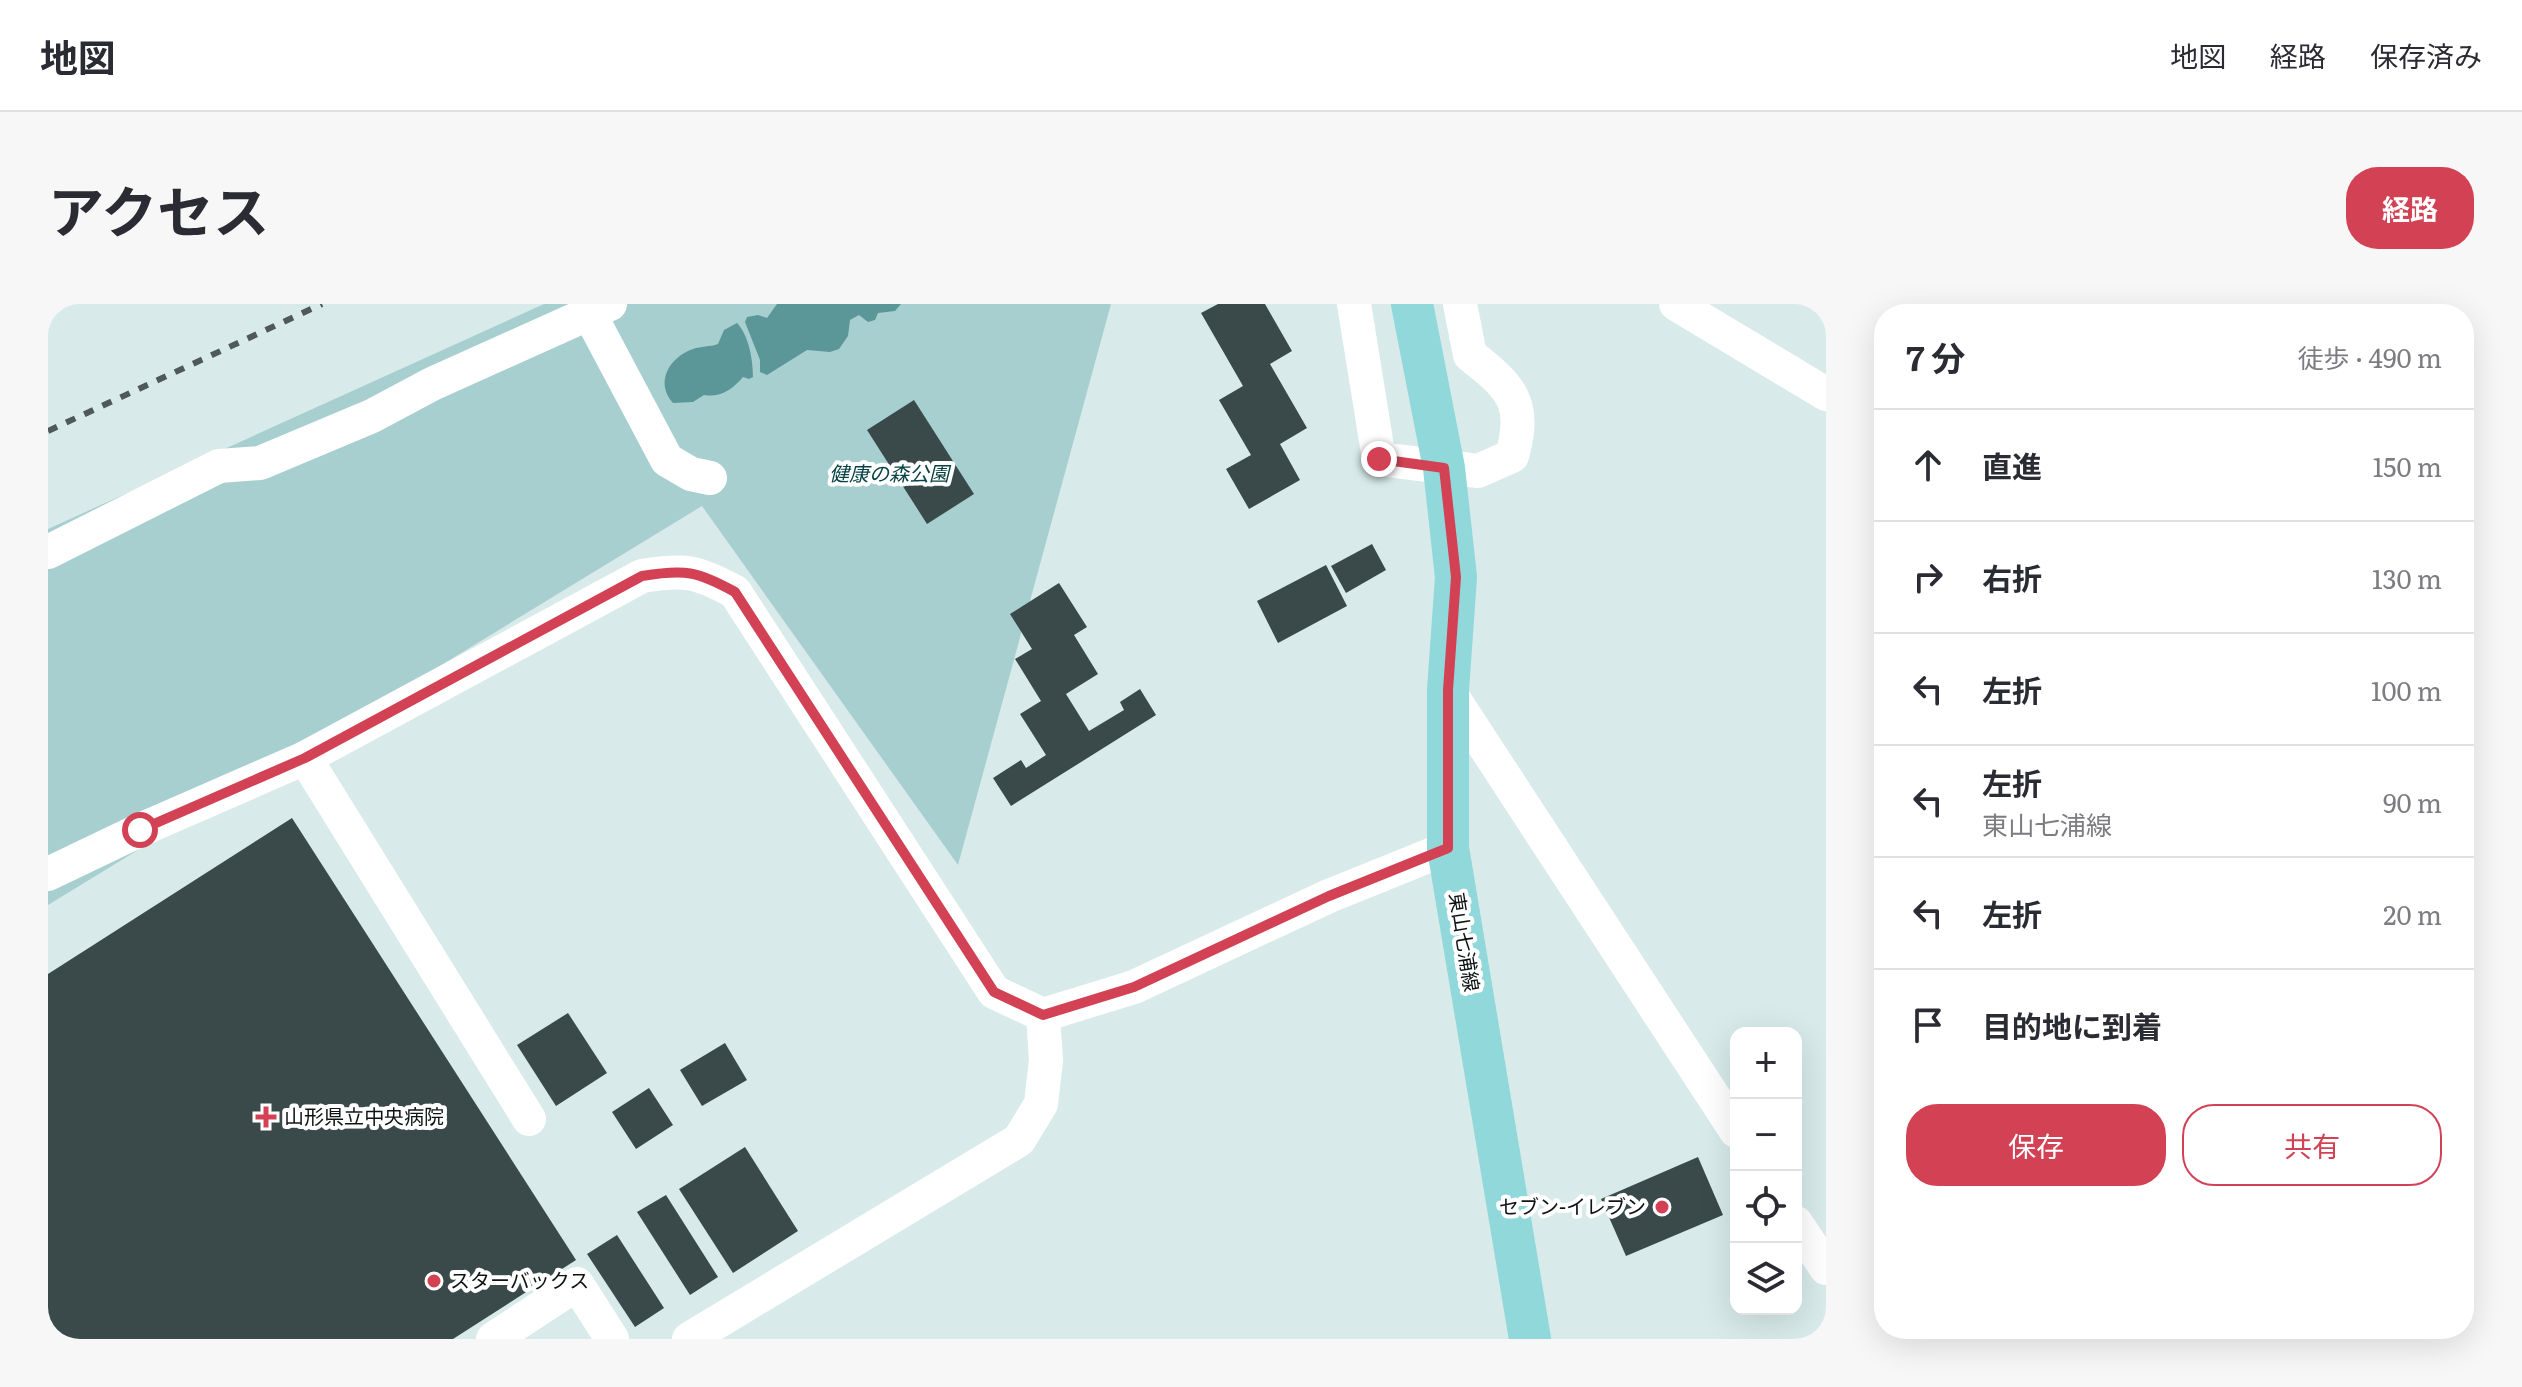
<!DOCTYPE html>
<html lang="ja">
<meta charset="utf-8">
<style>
:root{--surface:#fff;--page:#f7f7f7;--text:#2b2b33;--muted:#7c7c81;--line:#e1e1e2;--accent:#d24254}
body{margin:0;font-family:Literata,"Noto Sans JP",serif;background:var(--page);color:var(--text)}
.controls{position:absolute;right:24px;bottom:24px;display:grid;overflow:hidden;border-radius:16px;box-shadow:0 8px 32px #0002}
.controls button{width:72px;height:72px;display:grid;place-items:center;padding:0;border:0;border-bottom:2px solid var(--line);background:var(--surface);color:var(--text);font:40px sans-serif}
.stop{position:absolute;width:24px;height:24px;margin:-18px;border:6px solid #d24254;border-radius:50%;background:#fff}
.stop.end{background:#d24254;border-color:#fff;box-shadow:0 2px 8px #0008}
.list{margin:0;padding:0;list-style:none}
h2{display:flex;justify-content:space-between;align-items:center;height:104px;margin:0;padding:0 32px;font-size:34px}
h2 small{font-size:26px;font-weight:400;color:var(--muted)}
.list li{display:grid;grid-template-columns:52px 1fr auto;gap:24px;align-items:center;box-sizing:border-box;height:112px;padding:0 32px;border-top:2px solid var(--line)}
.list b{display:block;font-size:30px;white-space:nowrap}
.list p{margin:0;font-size:26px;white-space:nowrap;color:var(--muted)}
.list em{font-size:26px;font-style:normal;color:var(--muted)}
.actions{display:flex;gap:16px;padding:24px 32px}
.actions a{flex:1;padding:18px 0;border:2px solid var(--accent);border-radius:32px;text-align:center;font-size:28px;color:var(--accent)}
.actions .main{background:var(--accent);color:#fff}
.icon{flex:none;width:44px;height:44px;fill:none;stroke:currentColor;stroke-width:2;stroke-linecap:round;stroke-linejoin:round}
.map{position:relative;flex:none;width:1778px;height:1035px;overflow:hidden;border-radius:32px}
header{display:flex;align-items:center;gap:48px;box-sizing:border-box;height:112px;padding:0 40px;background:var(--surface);border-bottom:2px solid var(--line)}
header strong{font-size:38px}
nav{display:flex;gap:44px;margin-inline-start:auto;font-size:28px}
.intro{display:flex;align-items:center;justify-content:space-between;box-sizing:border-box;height:192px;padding:0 48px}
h1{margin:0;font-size:56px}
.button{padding:20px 36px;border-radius:32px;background:var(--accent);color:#fff;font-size:28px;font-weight:700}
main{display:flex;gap:48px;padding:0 48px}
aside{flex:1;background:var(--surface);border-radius:32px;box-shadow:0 8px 32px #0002}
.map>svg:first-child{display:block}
.green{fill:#a8cfd0}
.water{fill:#5b9798}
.building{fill:#3a4a4a}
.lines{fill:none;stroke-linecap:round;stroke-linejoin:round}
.minor{stroke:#fff;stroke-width:34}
.major{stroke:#90d8da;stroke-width:42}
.rail{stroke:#4f5959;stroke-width:6;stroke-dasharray:10 10;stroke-linecap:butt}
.route{stroke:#d24254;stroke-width:10}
.poi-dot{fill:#d24254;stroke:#fff;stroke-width:3}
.labels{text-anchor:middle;stroke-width:8;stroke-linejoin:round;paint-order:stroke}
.park-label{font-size:20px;font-style:italic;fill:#084244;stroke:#fff}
.street-label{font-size:20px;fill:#0d1313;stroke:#fff}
.poi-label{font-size:20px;fill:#0d1313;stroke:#fff;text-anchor:start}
</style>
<header>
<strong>地図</strong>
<nav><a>地図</a><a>経路</a><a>保存済み</a></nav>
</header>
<div class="intro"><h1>アクセス</h1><a class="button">経路</a></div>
<main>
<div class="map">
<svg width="1778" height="1035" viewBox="0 0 1778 1035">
<rect width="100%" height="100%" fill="#d8eaea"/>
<polygon class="green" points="496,0 1063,0 910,561 654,202 0,601 0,225"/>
<g class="water">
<polygon points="729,0 853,0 847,7 830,9 827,16 820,18 811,11 802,16 800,32 791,45 782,48 759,46 719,71 712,68 712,56 697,18 699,13 710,11 719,14"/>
<path d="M689,19C701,32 705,56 705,73L701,75L695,73C685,85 672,94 656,91L645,98L625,99C607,79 620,54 645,45C653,42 662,43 670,40L676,26Z"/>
</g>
<g class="building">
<polygon points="1170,0 1217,0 1244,47 1222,60 1259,124 1232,140 1252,176 1201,205 1178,165 1203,151 1171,96 1195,82 1153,9"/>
<polygon points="866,96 926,190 879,220 819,126"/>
<polygon points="1324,240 1338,266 1298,289 1283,262"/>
<polygon points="1278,261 1299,302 1230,339 1209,297"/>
<polygon points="1011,279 1039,323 1026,331 1050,370 1018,390 1041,427 1076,406 1072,398 1092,385 1108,411 963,502 945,474 973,456 978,464 998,451 972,410 993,397 967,355 984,345 962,310"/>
<polygon points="244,514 528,956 405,1035 0,1035 0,670"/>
<polygon points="520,709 559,769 508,802 469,741"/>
<polygon points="677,739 699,776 654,802 632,766"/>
<polygon points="601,784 625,821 588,845 564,808"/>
<polygon points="697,843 750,927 685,969 631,885"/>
<polygon points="1650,853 1675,911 1578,952 1553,895"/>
<polygon points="618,891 670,973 642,991 589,908"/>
<polygon points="569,931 616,1004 587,1023 539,950"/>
</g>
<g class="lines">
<g class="minor">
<path d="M1306,0L1331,155L1430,167L1464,152C1479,98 1463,83 1422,51L1412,0"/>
<polyline points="1628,0 1778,90"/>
<polyline points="541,9 619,156 643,170 662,174"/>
<polyline points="0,248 171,162 212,159 324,112 384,80 562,0"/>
<polyline points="1400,386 1688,827"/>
<path d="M257,454L594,272C637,265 649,267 687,288L946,688L995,711L1086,683L1281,592L1400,544"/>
<polyline points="0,570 92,526 257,454 481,815"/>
<polyline points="1748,919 1778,964"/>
<polyline points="445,1035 529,980 564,1035"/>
<polyline points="641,1035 971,836 993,800 998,756 995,711"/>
</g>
<polyline class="major" points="1364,0 1396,164 1408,273 1400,386 1400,544 1482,1035"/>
<polyline class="rail" points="0,127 274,0"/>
</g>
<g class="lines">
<path class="route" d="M92,526L257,454L594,272C637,265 649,267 687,288L946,688L995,711L1086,683L1281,592L1400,544V386L1408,273L1396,164L1331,155"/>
</g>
<g class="poi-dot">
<path d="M214 801h8v8h8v8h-8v8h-8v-8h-8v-8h8z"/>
<circle cx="1614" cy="903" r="8"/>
<circle cx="386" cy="977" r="8"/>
</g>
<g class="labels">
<g class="park-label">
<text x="841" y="177">健康の森公園</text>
</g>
<g class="street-label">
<text transform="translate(1416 638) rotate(81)" y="7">東山七浦線</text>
</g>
<g class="poi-label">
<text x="236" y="820">山形県立中央病院</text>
<text x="1598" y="910" text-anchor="end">セブン-イレブン</text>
<text x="402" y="984">スターバックス</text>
</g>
</g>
</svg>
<div class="controls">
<button>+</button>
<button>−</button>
<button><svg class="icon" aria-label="locate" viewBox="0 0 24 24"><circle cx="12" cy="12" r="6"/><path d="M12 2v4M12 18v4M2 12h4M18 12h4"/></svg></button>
<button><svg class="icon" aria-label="layers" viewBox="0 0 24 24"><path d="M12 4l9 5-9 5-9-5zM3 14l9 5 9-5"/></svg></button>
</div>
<div class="stop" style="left:92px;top:526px"></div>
<div class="stop end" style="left:1331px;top:155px"></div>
</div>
<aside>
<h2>7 分<small>徒歩 · 490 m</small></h2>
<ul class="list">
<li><svg class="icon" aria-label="ahead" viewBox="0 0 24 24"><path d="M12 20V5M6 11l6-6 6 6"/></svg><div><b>直進</b></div><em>150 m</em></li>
<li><svg class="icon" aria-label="right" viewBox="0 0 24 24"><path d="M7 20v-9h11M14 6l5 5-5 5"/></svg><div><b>右折</b></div><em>130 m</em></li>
<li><svg class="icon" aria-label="left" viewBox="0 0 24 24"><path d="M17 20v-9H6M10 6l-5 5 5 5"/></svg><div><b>左折</b></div><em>100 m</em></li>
<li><svg class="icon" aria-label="left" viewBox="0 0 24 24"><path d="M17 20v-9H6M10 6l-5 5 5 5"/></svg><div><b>左折</b><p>東山七浦線</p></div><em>90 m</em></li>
<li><svg class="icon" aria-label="left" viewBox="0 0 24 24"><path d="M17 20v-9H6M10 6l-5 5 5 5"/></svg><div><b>左折</b></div><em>20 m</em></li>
<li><svg class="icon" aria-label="arrive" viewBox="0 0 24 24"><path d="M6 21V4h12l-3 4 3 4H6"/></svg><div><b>目的地に到着</b></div></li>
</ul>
<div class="actions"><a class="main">保存</a><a>共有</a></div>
</aside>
</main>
